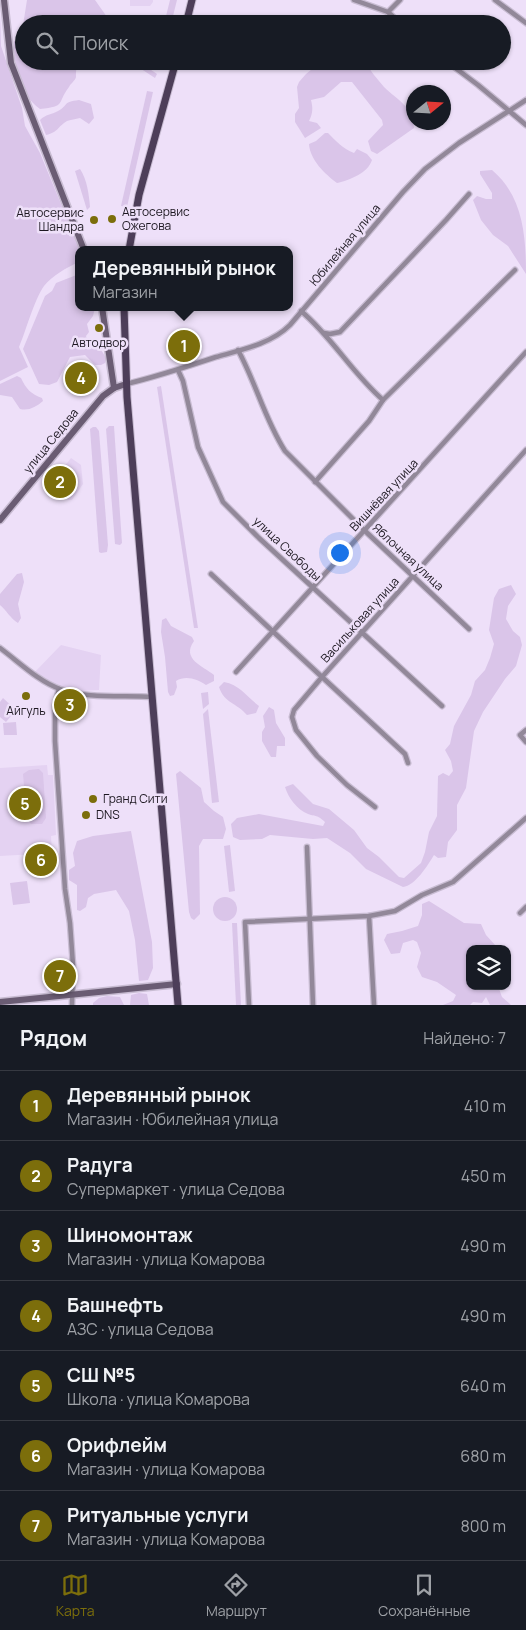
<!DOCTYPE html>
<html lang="ru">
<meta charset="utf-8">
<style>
:root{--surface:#171b24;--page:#20242c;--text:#f1f3f6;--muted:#9ea1a6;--line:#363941;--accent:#7c6e0b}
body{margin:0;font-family:Manrope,sans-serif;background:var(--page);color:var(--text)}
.controls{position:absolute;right:15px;bottom:15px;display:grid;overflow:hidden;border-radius:10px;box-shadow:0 1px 4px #0004}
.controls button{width:45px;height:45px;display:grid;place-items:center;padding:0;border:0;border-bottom:1px solid var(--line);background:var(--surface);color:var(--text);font:25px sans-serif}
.compass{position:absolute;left:406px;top:85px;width:45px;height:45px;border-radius:50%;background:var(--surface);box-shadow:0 1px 4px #0004;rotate:72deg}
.you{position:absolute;left:339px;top:552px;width:18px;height:18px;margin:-12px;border:4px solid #fff;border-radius:50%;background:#1a73e8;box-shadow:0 0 0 8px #1a73e833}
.badge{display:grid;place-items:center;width:32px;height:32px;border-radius:50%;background:var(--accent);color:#fff;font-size:16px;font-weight:700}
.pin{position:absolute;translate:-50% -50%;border:2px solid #fff;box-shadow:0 1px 5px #0006}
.popup{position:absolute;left:75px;top:246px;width:218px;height:65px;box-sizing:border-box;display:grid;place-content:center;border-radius:10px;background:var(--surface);filter:drop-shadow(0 1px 4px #0005);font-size:16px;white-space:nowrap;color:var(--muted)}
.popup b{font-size:19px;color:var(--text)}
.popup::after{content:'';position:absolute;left:50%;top:100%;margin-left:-10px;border:10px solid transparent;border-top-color:var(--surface)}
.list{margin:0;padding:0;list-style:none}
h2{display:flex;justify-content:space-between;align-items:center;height:65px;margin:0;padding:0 20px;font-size:21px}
h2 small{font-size:16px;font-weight:400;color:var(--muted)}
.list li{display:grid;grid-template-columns:32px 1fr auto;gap:15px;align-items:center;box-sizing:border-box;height:70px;padding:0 20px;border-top:1px solid var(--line)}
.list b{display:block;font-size:19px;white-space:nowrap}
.list p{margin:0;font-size:16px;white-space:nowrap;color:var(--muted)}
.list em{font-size:16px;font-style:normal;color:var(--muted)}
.icon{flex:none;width:28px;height:28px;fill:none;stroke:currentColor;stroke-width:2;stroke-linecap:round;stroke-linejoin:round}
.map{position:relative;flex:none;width:526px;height:1005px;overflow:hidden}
.search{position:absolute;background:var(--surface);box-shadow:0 1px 4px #0004;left:15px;right:15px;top:15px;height:55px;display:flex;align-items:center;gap:12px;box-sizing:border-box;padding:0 18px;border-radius:28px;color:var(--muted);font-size:19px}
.sheet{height:555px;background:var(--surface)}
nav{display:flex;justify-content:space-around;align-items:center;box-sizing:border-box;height:70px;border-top:1px solid var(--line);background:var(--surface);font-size:14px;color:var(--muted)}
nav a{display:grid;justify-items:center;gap:2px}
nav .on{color:var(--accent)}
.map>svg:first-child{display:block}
.built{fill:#e4d2f2}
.green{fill:#dac5e9}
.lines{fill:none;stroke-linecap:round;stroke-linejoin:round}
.street-casing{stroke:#c8bcd2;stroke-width:7}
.secondary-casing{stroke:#c8bcd2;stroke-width:9}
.primary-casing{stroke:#c8bcd2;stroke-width:9}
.street{stroke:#928899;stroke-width:4.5}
.secondary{stroke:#6a5c73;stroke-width:6}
.primary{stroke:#4d3e59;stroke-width:7}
.poi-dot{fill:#7c6e0b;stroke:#eee0f9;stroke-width:2}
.labels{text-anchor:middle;stroke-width:5;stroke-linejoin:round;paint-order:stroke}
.poi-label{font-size:12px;fill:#1d1821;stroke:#eee0f9;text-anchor:start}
.street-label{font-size:12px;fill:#1d1821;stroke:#eee0f9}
</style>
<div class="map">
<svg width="526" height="1005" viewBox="0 0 526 1005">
<rect width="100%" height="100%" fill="#eee0f9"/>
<g class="built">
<polygon points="130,0 153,0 153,2 150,6 130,6"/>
<polygon points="71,458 81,465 83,484 72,500 68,500 49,486"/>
<polygon points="61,645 101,655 99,690 77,691 57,687 34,673"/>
<polygon points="47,765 48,775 53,775 56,835 51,836 52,853 0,856 0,768"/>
</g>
<g class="green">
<path d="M27,0H95L107,17L113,20L111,24H24V61H79C76,68 76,70 76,77C75,81 71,83 69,87C56,104 67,106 40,109C19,94 14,66 14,41L20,42L21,38Z"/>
<polygon points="170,0 177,0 171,24 164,24"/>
<path d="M0,15L1,46L22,108L25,126L40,153L80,250L79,262C66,268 53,275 44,286C34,300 26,331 19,347L28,367L0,381Z"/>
<polygon points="133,61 138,61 157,74 155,78 132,63"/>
<path d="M322,61H364C370,70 377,79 384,87C398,101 412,105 414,128L377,154L371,151L368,141L383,125L382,120L352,82H341L324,97L311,100C313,108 313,113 309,121L317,123L321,128L305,138L295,122V114L299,108L297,87L299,82L306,74Z"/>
<polygon points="147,91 153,92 127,207 121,206"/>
<path d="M79,100L91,104L94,118L89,124L80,118C76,119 70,120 67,121C58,126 59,132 46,135L40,120C46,114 51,115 58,111C69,105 62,102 79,100Z"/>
<path d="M325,133H328C336,141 343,149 354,153L357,149L367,154L372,160C368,173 350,180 337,183C325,174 310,160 309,144L316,141Z"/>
<path d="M80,169C87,179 89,195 90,207L87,210L75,171Z"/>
<path d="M492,170C523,196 526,236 526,274L508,246L493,235L481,220L473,200L477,196L486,199H492V193L480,174V171Z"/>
<path d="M79,274V307L95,308L93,316L87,324L89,332L86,336L88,342C98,346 102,349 106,359L105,363L101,365H95L85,355L70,357L57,382L49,385L39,384L23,349L45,296L52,291L56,283Z"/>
<path d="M17,376L21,378C26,389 31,394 42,398L43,401C36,407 29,411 20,409L12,397L0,395V384Z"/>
<polygon points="161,386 198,628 194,628 157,387"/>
<polygon points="109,426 114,426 122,543 120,545 115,544 106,429"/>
<polygon points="93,427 96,427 99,431 108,545 107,552 101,553 99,552 90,429"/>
<path d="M22,573L24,582L18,604L21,618L18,623C11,619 6,610 0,605V594L17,574Z"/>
<path d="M511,585L516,594L508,606L506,619L513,631L520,637L522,645L516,666L505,679L483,712L474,731L466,788L457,805V830L448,842L446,857L438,858L434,855C428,865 415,886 403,887L366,869L350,853L327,838L313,839L270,835L262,839L240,840L233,837L231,824L237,818L259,814L323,826L325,822C316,814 317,817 308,814C297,810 288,797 285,787L293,784L313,804L329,809L354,830L367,848L379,857L399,877L404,878L421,863L425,852L429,832L437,816L438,776L443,773L449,776L453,771L451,761L445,750L450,744L454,726L471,695L475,681L485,670L490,658L494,644L489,630L494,598L499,589Z"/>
<path d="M166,618L171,626L192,637L194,641C181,659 203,666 214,675V681L206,685C197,679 186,675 176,681L177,687L174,695L170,696L168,692L165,657L161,632L162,620Z"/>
<path d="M224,682C240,685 247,697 259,706L256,713L247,715C237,703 224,703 219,687Z"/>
<polygon points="208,692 209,704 203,709 201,693"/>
<polygon points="3,698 16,710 6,722 0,717 0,702"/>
<polygon points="269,707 274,710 276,723 285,738 285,746 277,746 276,757 271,757 262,741 262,732 265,727 263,716"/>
<polygon points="208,709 219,802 212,803 203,714"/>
<polygon points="16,722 17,735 4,735 3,723"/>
<polygon points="39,769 43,773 46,818 42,824 31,824 27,819 23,774 29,770"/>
<polygon points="180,771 201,788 204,802 214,811 223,817 226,829 223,839 203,839 199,846 200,914 194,920 191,918 189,912 176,774"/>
<polygon points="131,831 152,942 153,968 148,980 139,981 135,940 129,911 116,890 94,894 88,898 86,907 80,911 77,910 77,885 69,880 69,870 75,866 73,853 77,841 93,836"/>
<polygon points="230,845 235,891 229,892 224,846"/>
<polygon points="27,881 30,903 13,905 10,883"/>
<circle cx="225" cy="909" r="12"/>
<polygon points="429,901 464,923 481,924 486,935 496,946 496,949 470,949 470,986 498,986 502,997 511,1005 490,1005 486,997 482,1003 473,1002 470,1005 443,1005 453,1001 456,995 437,982 422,977 417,967 421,953 417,942 413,940 403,943 400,953 391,954 384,940 387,934 402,931 418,926 422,915 422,904"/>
<polygon points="232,923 237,923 241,1005 236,1005"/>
<polygon points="139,993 147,994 149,1005 130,1005 131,995"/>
<polygon points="107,996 120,997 124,1005 93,1005 93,1003 99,998"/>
</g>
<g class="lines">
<defs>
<g id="street">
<polyline points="354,0 388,12 401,24"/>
<polyline points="495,0 526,23"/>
<polyline points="388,12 400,0"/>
<polyline points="446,61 478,85 526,125"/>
<path d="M301,311C332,337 352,373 383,400"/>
<polyline points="324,333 330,334 340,332 446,220 469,194"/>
<path d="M238,350C256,383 265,420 285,451L364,530L469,629"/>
<polyline points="178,370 183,381 198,447 223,502 259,538 442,706"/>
<path d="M126,384C156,377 186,367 216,357C241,350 271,344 290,325L403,192L425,169L459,143L526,100"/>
<polyline points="315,482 369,421 383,400 515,270"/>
<polyline points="211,574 405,754 408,763"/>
<path d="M0,648C19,662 38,681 60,689C85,699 126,695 152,697"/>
<polyline points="236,672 526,352"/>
<polyline points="59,689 55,705 55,741 65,889 70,923 73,965 72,1005"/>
<polyline points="526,730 520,735 526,742"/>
<polyline points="375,807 347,785 317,756 296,730 292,717 294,710 322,677 526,450"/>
<polyline points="307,847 313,1005"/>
<polyline points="520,913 526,907"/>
<polyline points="369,916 374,1005"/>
<polyline points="249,1005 245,922 369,916 395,911 422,895 453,882 526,818"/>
</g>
<g id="secondary">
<polyline points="4,0 11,63 84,250"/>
<polyline points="102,307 114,388"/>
<polyline points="0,520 103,396 114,388 126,384"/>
<polyline points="0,1002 177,984"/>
</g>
<g id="primary">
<polyline points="186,24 192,0"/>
<polyline points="129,250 139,195 176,61"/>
<polyline points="124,307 127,397 178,1005"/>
</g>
</defs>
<use href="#street" class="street-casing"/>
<use href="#secondary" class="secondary-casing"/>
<use href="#primary" class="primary-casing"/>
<use href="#street" class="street"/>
<use href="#secondary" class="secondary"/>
<use href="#primary" class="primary"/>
</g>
<g class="poi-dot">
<circle cx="112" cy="219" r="5"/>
<circle cx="94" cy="220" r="5"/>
<circle cx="99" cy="328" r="5"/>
<circle cx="26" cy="696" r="5"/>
<circle cx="93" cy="799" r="5"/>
<circle cx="86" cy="815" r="5"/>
</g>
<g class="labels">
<g class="poi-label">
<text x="122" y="216">Автосервис<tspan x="122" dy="14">Ожегова</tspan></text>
<text x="84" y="217" text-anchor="end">Автосервис<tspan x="84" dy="14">Шандра</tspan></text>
<text x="99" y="347" text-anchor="middle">Автодвор</text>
<text x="26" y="715" text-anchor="middle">Айгуль</text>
<text x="103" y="803">Гранд Сити</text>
<text x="96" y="819">DNS</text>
</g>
<g class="street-label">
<text transform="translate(345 245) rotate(-50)" y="4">Юбилейная улица</text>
<text transform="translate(51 441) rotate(-51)" y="4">улица Седова</text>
<text transform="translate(384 495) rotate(-47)" y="4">Вишнёвая улица</text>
<text transform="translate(287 549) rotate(43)" y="4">улица Свободы</text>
<text transform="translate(408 557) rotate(43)" y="4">Яблочная улица</text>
<text transform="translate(360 620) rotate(-48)" y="4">Васильковая улица</text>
</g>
</g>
</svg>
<div class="controls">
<button><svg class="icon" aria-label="layers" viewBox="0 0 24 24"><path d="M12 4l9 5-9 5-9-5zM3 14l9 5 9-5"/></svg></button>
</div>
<svg class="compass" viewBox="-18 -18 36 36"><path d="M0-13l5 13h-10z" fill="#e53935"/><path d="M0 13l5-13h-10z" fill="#9ea1a6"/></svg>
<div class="you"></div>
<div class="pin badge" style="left:184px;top:346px">1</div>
<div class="popup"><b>Деревянный рынок</b>Магазин</div>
<div class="pin badge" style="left:60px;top:482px">2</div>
<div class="pin badge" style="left:70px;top:705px">3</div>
<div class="pin badge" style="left:81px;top:378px">4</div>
<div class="pin badge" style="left:25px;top:804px">5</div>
<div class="pin badge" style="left:41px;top:860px">6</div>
<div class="pin badge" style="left:60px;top:976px">7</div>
<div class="search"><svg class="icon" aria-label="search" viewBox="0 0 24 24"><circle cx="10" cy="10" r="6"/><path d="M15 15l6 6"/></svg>Поиск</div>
</div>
<section class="sheet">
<h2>Рядом<small>Найдено: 7</small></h2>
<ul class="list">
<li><span class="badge">1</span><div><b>Деревянный рынок</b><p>Магазин · Юбилейная улица</p></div><em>410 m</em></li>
<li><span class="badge">2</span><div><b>Радуга</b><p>Супермаркет · улица Седова</p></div><em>450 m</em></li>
<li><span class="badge">3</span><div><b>Шиномонтаж</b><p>Магазин · улица Комарова</p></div><em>490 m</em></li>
<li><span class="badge">4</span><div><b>Башнефть</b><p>АЗС · улица Седова</p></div><em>490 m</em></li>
<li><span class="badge">5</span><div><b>СШ №5</b><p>Школа · улица Комарова</p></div><em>640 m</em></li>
<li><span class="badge">6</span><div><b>Орифлейм</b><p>Магазин · улица Комарова</p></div><em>680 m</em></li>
<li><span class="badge">7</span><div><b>Ритуальные услуги</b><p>Магазин · улица Комарова</p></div><em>800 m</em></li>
</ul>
</section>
<nav>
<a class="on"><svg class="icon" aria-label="map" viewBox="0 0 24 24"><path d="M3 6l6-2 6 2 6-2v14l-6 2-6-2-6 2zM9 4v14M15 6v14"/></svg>Карта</a>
<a><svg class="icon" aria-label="directions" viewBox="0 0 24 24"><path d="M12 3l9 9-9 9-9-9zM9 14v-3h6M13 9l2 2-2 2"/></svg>Маршрут</a>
<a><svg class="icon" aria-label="saved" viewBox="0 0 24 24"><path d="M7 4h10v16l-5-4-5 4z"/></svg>Сохранённые</a>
</nav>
